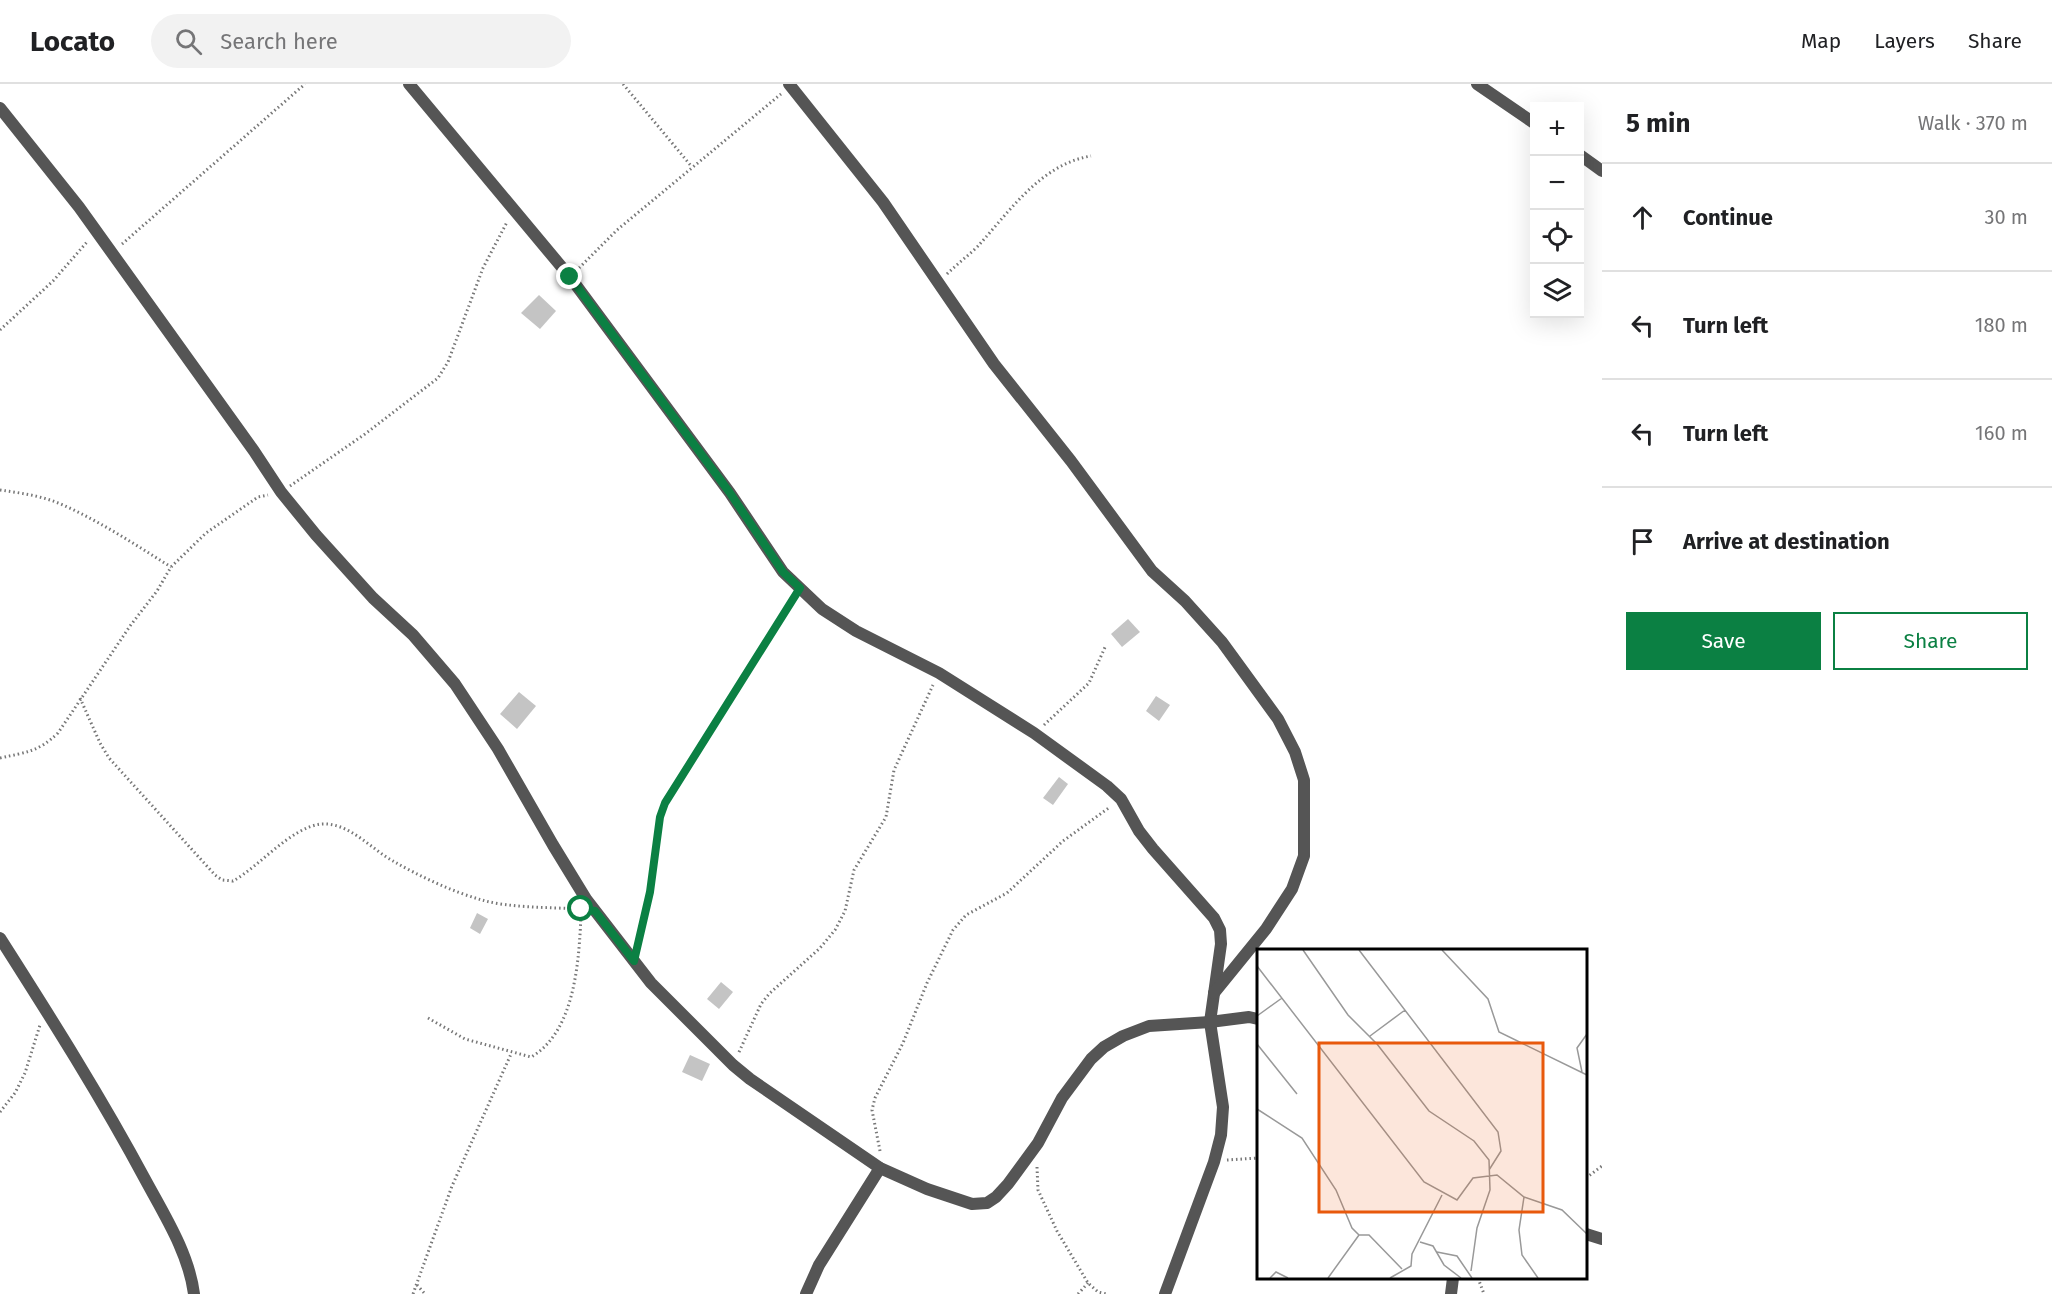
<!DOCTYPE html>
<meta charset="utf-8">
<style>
:root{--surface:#fff;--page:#f2f2f2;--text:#202124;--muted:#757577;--line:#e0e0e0;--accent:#0b8043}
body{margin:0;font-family:"Fira Sans",sans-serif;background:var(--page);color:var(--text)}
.controls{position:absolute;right:18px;top:18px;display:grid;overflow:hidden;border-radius:0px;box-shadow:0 6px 24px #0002}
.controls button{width:54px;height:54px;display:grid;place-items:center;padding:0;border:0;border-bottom:2px solid var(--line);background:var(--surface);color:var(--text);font:30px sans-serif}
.stop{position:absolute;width:18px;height:18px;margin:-14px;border:4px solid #0b8043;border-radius:50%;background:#fff}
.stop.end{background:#0b8043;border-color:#fff;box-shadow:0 2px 6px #0008}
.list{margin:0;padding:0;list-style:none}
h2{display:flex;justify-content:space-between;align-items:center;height:78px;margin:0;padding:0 24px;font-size:26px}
h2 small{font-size:20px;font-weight:400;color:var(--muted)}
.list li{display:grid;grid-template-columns:39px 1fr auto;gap:18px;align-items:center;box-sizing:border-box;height:108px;padding:0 24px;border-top:2px solid var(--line)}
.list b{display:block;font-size:22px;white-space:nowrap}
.list em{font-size:20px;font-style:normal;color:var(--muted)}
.actions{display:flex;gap:12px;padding:18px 24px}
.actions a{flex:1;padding:14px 0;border:2px solid var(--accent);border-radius:0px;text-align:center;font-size:21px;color:var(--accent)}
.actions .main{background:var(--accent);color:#fff}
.icon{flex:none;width:33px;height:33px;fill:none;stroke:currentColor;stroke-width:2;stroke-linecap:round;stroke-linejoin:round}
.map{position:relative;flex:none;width:1602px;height:1210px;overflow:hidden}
header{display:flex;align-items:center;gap:36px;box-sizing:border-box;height:84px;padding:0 30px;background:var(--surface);border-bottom:2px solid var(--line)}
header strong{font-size:28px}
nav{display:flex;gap:33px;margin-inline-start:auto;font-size:21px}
.search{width:420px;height:54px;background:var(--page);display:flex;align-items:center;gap:15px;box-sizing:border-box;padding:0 21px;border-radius:33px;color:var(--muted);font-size:22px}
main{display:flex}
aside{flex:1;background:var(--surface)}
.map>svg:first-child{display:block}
.building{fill:#c4c4c4}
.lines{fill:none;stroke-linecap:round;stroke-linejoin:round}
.path{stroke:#777;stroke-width:3;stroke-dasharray:1.5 3;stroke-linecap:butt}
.minor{stroke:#555;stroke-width:12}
.route{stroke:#0b8043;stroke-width:8}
.inset-road{fill:none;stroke:#999;stroke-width:1.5}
.view{fill:#e8590c;fill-opacity:0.15;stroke:#e8590c;stroke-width:3}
.inset-edge{fill:none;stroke:#000;stroke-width:3}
</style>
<header>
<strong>Locato</strong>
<div class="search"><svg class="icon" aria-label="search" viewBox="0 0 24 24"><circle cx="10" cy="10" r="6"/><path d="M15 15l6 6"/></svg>Search here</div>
<nav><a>Map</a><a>Layers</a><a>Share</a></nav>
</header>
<main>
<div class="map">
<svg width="1602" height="1210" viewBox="0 0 1602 1210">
<rect width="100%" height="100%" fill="#fff"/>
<g class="building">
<polygon points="539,211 556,227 540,245 521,229"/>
<polygon points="1128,535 1140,548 1122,563 1111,550"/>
<polygon points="519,608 536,622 517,645 500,630"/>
<polygon points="1156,612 1170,621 1159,637 1146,627"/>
<polygon points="1059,693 1068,700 1053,721 1043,714"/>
<polygon points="477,829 488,835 480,850 470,844"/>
<polygon points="721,898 733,908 719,925 707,915"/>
<polygon points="690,971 710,980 702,997 682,988"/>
</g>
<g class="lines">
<g class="path">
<polyline points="623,0 692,83"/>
<polyline points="122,160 305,0"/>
<polyline points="579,184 617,146 781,10"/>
<path d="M947,190C957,180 968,172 978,162C1010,127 1041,80 1091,72"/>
<polyline points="0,246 53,197 87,158"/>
<polyline points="290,402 365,350 438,294 448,278 483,184 507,138"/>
<path d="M0,406C21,409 43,412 63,421C101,438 136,461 171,483"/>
<path d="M80,614L100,659L109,674L215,791L222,796L233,797C260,782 290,744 321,740C349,738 371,765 393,777C419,792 453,808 482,816C510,824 547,823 577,825"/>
<polyline points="1044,641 1089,599 1106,561"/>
<path d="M0,674C27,668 38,668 58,649L130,542L157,507L171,483L206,449L258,413L268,411"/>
<polyline points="638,860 650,808 661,733 665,719 794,514"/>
<path d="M428,934L465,955L531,973C575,948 579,877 581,831"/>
<polyline points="739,968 761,920 769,910 820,864 835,846 845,827 854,786 886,733 894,686 933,601"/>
<polyline points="0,1028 15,1009 25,989 40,941"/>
<polyline points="880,1067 872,1026 875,1014 903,959 927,899 953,846 966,831 1007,809 1063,757 1110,723"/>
<polyline points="1227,1076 1258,1074"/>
<polyline points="1037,1083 1038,1106 1057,1147 1088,1199 1098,1208 1107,1210"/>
<polyline points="1586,1094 1602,1082"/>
<polyline points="1478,1194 1484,1210"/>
<polyline points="417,1201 425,1210"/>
<polyline points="413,1210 452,1102 511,970"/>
<polyline points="1078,1210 1088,1199"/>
</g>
<g class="minor">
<polyline points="409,0 570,193 730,409 783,488 822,525 856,547 939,589 1034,649 1107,702 1121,715 1139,747 1153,765 1214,834 1220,846 1221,860 1210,938 1223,1023 1221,1051 1214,1078 1165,1210"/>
<polyline points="789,0 883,118 994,280 1071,377 1152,487 1185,517 1222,558 1278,635 1295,668 1304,696 1304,772 1292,805 1266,845 1214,909"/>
<polyline points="1477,0 1534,39"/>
<polyline points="0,24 79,123 254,367 281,408 316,451 373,514 413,551 455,600 498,665 553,761 586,815 651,899 733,981 750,995 880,1084 927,1105 972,1120 987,1119 996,1113 1008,1100 1038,1059 1062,1014 1091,975 1104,963 1123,952 1149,942 1210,938 1249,933 1258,935"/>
<polyline points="1580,71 1602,87"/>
<path d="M0,854C51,934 101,1013 146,1097C165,1132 189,1170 194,1210"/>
<polyline points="1586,1150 1602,1155"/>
<polyline points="806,1210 819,1181 880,1084"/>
<polyline points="1451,1210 1453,1194"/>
</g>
</g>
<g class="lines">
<polyline class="route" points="570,193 730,409 783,488 800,504 665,719 660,733 650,808 634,877 595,827 581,825"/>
</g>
<g transform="translate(1257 865)">
<rect width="330" height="330" fill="#fff"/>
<path class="inset-road" d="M46,1L91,66L120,95L172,162L217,192L232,211L233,241L220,279L214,322M102,1L241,183L244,202L232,221M185,1L231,50L242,83L330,126M0,17L167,233L200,251L216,229L240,226L267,248L305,261L330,285M0,67L25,49M113,87L148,61M0,95L40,145M325,123L320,99L330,85M0,160L45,189L79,241L95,279L102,286H112L145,320M267,248L262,281L265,306L281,329M163,293L176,297L187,316L204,329M180,303L200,307L215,329M13,329L19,323L31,329M71,329L102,286M133,329L154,317L155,305L185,246"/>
<path class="view" d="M62,94H286V263H62Z"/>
<rect width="330" height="330" class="inset-edge"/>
</g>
</svg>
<div class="controls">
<button>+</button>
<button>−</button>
<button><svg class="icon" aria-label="locate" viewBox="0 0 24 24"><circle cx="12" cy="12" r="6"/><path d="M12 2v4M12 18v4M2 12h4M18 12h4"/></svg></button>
<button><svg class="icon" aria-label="layers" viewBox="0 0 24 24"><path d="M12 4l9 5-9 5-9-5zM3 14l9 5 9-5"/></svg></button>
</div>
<div class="stop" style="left:581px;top:825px"></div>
<div class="stop end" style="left:570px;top:193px"></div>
</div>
<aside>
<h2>5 min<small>Walk · 370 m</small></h2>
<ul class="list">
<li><svg class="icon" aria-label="ahead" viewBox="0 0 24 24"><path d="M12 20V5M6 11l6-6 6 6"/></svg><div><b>Continue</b></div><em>30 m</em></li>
<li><svg class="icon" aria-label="left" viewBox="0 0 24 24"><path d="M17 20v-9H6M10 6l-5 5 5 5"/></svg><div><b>Turn left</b></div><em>180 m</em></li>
<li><svg class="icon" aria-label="left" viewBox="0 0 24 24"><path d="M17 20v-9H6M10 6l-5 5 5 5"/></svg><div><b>Turn left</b></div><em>160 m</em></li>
<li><svg class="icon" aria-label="arrive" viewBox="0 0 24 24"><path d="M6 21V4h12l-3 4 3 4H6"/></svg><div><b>Arrive at destination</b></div></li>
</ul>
<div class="actions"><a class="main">Save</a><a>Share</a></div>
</aside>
</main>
